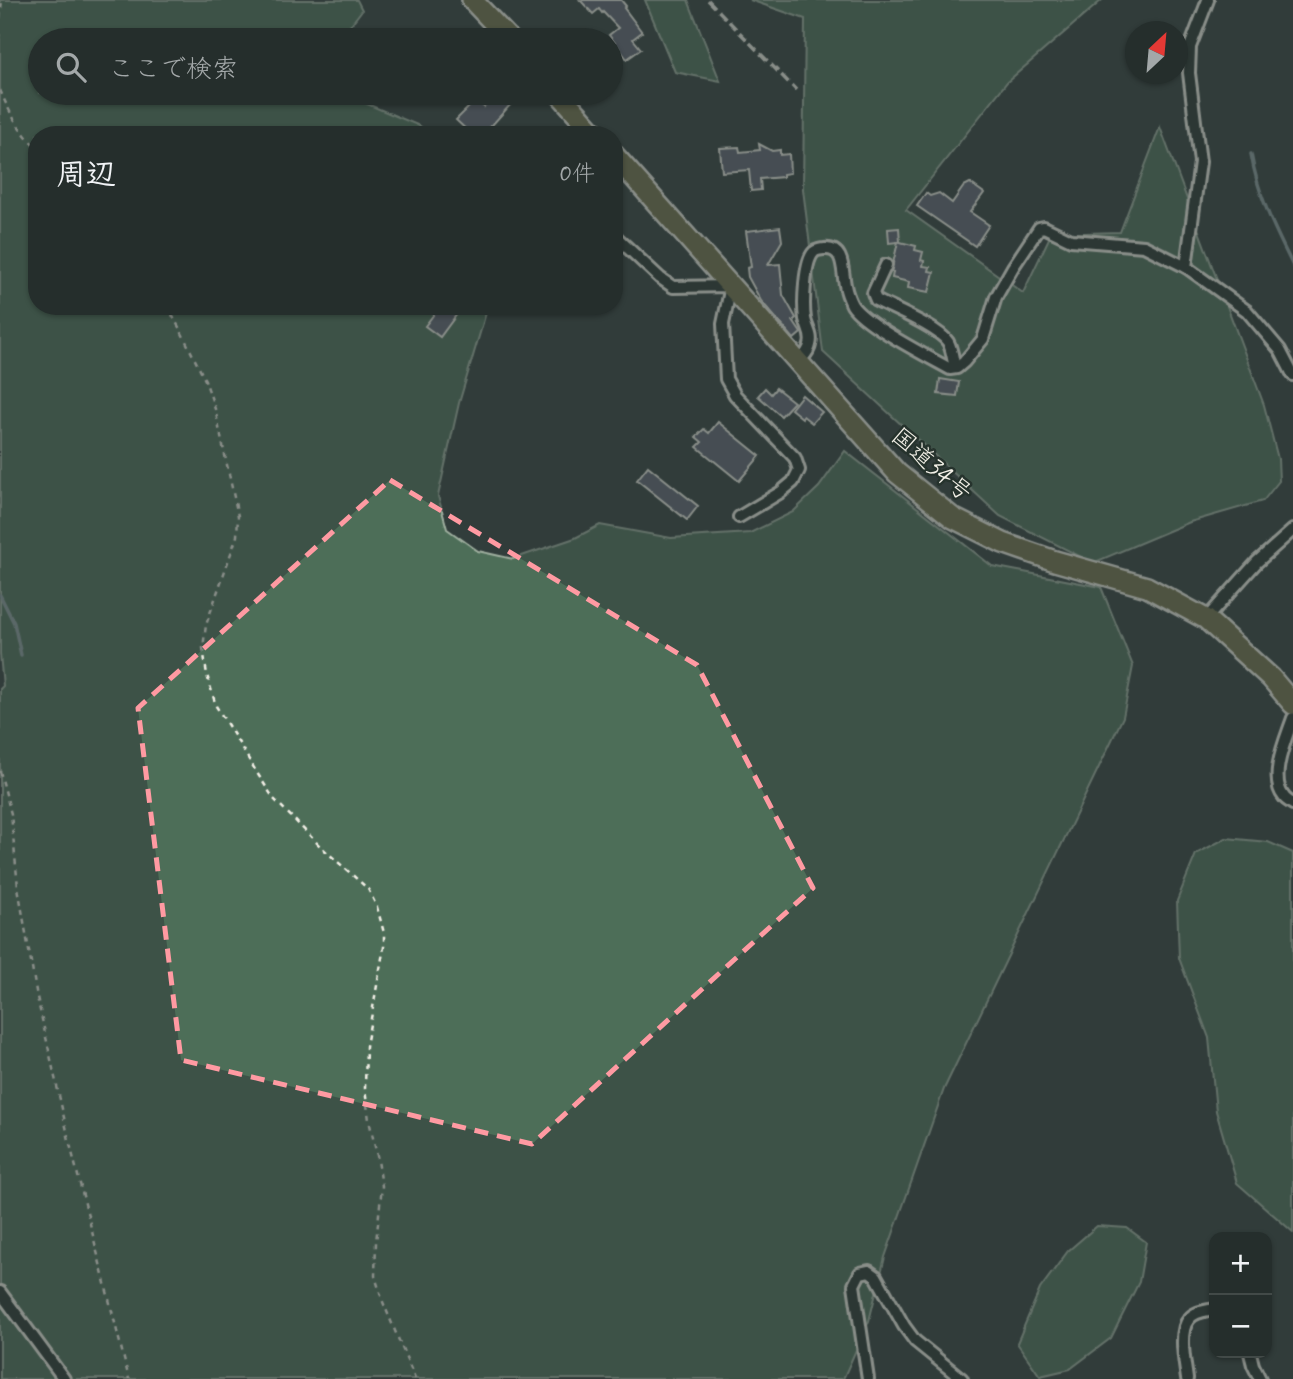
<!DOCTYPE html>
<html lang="ja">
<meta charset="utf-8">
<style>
:root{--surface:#252e2c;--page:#2d3634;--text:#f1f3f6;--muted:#a3a8a9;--line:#424a48}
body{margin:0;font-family:Mynerve,"Klee One",sans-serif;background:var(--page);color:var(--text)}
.controls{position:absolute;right:21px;bottom:21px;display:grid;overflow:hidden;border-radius:14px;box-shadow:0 2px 5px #0004}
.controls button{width:63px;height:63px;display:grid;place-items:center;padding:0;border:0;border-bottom:2px solid var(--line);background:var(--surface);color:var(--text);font:35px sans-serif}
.compass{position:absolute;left:1125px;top:21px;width:63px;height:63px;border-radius:50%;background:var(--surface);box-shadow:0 2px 5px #0004;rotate:26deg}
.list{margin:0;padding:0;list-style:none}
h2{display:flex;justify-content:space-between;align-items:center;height:91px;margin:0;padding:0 28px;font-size:30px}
h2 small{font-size:23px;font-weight:400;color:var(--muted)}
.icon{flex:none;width:38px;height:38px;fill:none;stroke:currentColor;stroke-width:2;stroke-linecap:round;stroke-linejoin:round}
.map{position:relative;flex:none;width:1293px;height:1379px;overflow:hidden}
.search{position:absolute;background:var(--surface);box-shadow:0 2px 5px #0004;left:28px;top:28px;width:595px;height:77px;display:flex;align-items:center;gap:18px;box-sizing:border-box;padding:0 24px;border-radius:38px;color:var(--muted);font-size:26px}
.panel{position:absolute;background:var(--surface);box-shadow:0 2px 5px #0004;left:28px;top:126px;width:595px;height:189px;border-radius:28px}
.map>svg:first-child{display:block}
.green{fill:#4d6e59;stroke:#a0b0a0;stroke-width:2}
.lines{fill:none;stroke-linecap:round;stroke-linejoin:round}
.stream{stroke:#8d9d9f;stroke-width:3.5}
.building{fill:#5e6371;stroke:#f4f1e8;stroke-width:2}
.street-casing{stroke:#f4f1e8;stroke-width:16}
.highway-casing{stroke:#f4f1e8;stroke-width:24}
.path{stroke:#f4f1e8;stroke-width:2.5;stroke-dasharray:5 5;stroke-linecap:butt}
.street{stroke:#26332d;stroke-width:10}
.highway{stroke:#726f4a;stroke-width:19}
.rail{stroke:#f4f1e8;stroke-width:3.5;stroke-dasharray:10 5;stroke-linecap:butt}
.marked{fill:none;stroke:#ff9aa2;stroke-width:5;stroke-dasharray:14 9;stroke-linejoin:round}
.labels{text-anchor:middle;stroke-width:5;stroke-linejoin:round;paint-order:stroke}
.street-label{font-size:24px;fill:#f4f1e8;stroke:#26332d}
</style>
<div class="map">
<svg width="1293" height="1379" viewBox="0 0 1293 1379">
<rect width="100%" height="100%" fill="#313d3b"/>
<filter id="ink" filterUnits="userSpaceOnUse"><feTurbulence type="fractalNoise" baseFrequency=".0143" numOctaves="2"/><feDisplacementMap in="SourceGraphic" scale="14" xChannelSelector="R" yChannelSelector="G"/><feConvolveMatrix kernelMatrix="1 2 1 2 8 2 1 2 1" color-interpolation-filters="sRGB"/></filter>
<g filter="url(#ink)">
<g class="green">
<polygon points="0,0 357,0 362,10 339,40 40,40 40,93 343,93 348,96 420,126 431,135 37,135 37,306 488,306 459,403 438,496 447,529 478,551 513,559 575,538 600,525 671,538 750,533 793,512 819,487 845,451 992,566 1101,587 1133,666 1123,717 944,1089 885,1257 869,1321 843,1379 0,1379 0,689 3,686 0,654"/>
<polygon points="645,0 688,0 720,81 675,72"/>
<polygon points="750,0 1102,0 1007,82 906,210 1023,293 1051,234 1120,232 1160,127 1264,405 1278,459 1279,481 1263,501 1190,522 1093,563 1000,516 823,352 803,189 805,19"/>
<polygon points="1226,838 1268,842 1293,853 1293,1232 1237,1183 1216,1111 1209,1038 1179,958 1177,901 1196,854"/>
<polygon points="1097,1226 1127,1228 1146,1242 1139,1282 1111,1338 1070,1369 1040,1376 1017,1343 1040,1289 1068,1251"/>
</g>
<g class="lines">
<g class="stream">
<path d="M1251,154C1258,195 1274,228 1293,266"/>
<polyline points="0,595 14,623 21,655"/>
</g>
</g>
<g class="building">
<polygon points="580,0 621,0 626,6 624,8 642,32 633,39 641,49 627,59 609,35 618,28 603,12 602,13 599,9 593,14"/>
<polygon points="497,93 521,93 483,135 472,135 456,120 476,100 484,107"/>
<polygon points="759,144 772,151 780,150 780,155 789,154 790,173 783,174 783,177 760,179 761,190 751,191 749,170 722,172 720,148 739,147 740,152 760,150"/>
<polygon points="970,183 984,193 970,212 989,225 975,246 917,206 926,193 930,196 939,193 952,203 964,186"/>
<polygon points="780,227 782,241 768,265 780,264 783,295 796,318 793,321 801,333 794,339 761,301 748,277 747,268 751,267 746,231"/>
<polygon points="899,228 900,242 916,246 915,250 923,252 921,260 924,261 923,266 930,267 929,271 934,272 929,292 908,288 909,282 892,278 893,272 891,272 898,242 889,243 888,229"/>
<polygon points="440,306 446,306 457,314 440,337 425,326"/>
<polygon points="940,379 959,382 957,396 938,394"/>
<polygon points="765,388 771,394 776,388 794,402 781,416 758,396"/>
<polygon points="802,395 822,412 812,423 803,416 802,418 791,409"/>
<polygon points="718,422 760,456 739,481 697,447 702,442 696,437 704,429 709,433"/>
<polygon points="648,466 698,506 687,520 637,480"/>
</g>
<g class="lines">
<defs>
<g id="street">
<polyline points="1208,0 1190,47 1189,73 1200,162 1186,267 1247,311 1280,350 1293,375"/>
<polyline points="614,235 660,278 673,287 731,286 723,324 726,379 735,395 795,458 799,470 793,482 781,492 739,517"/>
<path d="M886,265L873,293L876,300C893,309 938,327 948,342C952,349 953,360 955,368"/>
<path d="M799,362C803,357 809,352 810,345C813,335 807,329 805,319C803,306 804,261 814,252C816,250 822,249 824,249C845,247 842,271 845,285C846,291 849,299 852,305C864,324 927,356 950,369L957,368L964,362L983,339L996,297L1013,267L1039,228L1044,227L1071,240L1144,246L1186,267"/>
<polyline points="1206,619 1257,562 1293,530"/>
<path d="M1293,718C1286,739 1268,778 1284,797C1286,800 1290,802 1293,804"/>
<polyline points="0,1292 64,1379"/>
<polyline points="1250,1353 1253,1365 1260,1379"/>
<polyline points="868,1379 854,1285 860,1273 869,1271 876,1276 904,1326 915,1341 962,1379"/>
<path d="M1187,1379C1185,1363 1178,1331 1189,1319C1195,1311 1206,1311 1214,1309"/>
</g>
<g id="highway">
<polyline points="472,0 510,40"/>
<polyline points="559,93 596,135"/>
<polyline points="614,155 897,473 953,518 1003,543 1055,561 1147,587 1206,619 1271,678 1293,704"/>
</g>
</defs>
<use href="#street" class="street-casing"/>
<use href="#highway" class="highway-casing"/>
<g class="path">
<polyline points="0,18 2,0"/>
<path d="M0,90C10,114 19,130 37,148"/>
<polyline points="167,306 180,329 205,380 215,409 238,516 237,536 206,625 203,648 207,675 216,706 259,776 274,799 319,845 368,889 377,907 384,933 384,947 366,1046 365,1089 369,1120 378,1160 382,1186 376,1242 375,1276 383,1302 415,1379"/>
<polyline points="0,771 11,814 18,887 37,997 69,1140 129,1379"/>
</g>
<use href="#street" class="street"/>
<use href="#highway" class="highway"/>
<polyline class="rail" points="708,0 796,90"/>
</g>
</g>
<path d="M0 0H1293V1379H0ZM390,480L697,665L813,888L532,1144L181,1060L138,708Z" fill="#313d3b" fill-opacity=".55" fill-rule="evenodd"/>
<path class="marked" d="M390,480L697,665L813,888L532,1144L181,1060L138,708Z"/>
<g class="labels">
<g class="street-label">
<text transform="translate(932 464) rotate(41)" y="8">国道34号</text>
</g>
</g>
</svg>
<div class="controls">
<button>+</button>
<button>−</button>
</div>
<svg class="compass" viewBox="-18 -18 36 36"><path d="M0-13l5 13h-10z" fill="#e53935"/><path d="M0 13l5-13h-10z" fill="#a3a8a9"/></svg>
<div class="search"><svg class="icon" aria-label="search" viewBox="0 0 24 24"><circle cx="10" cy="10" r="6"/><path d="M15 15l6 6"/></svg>ここで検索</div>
<section class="panel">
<h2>周辺<small>0件</small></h2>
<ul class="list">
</ul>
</section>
</div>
